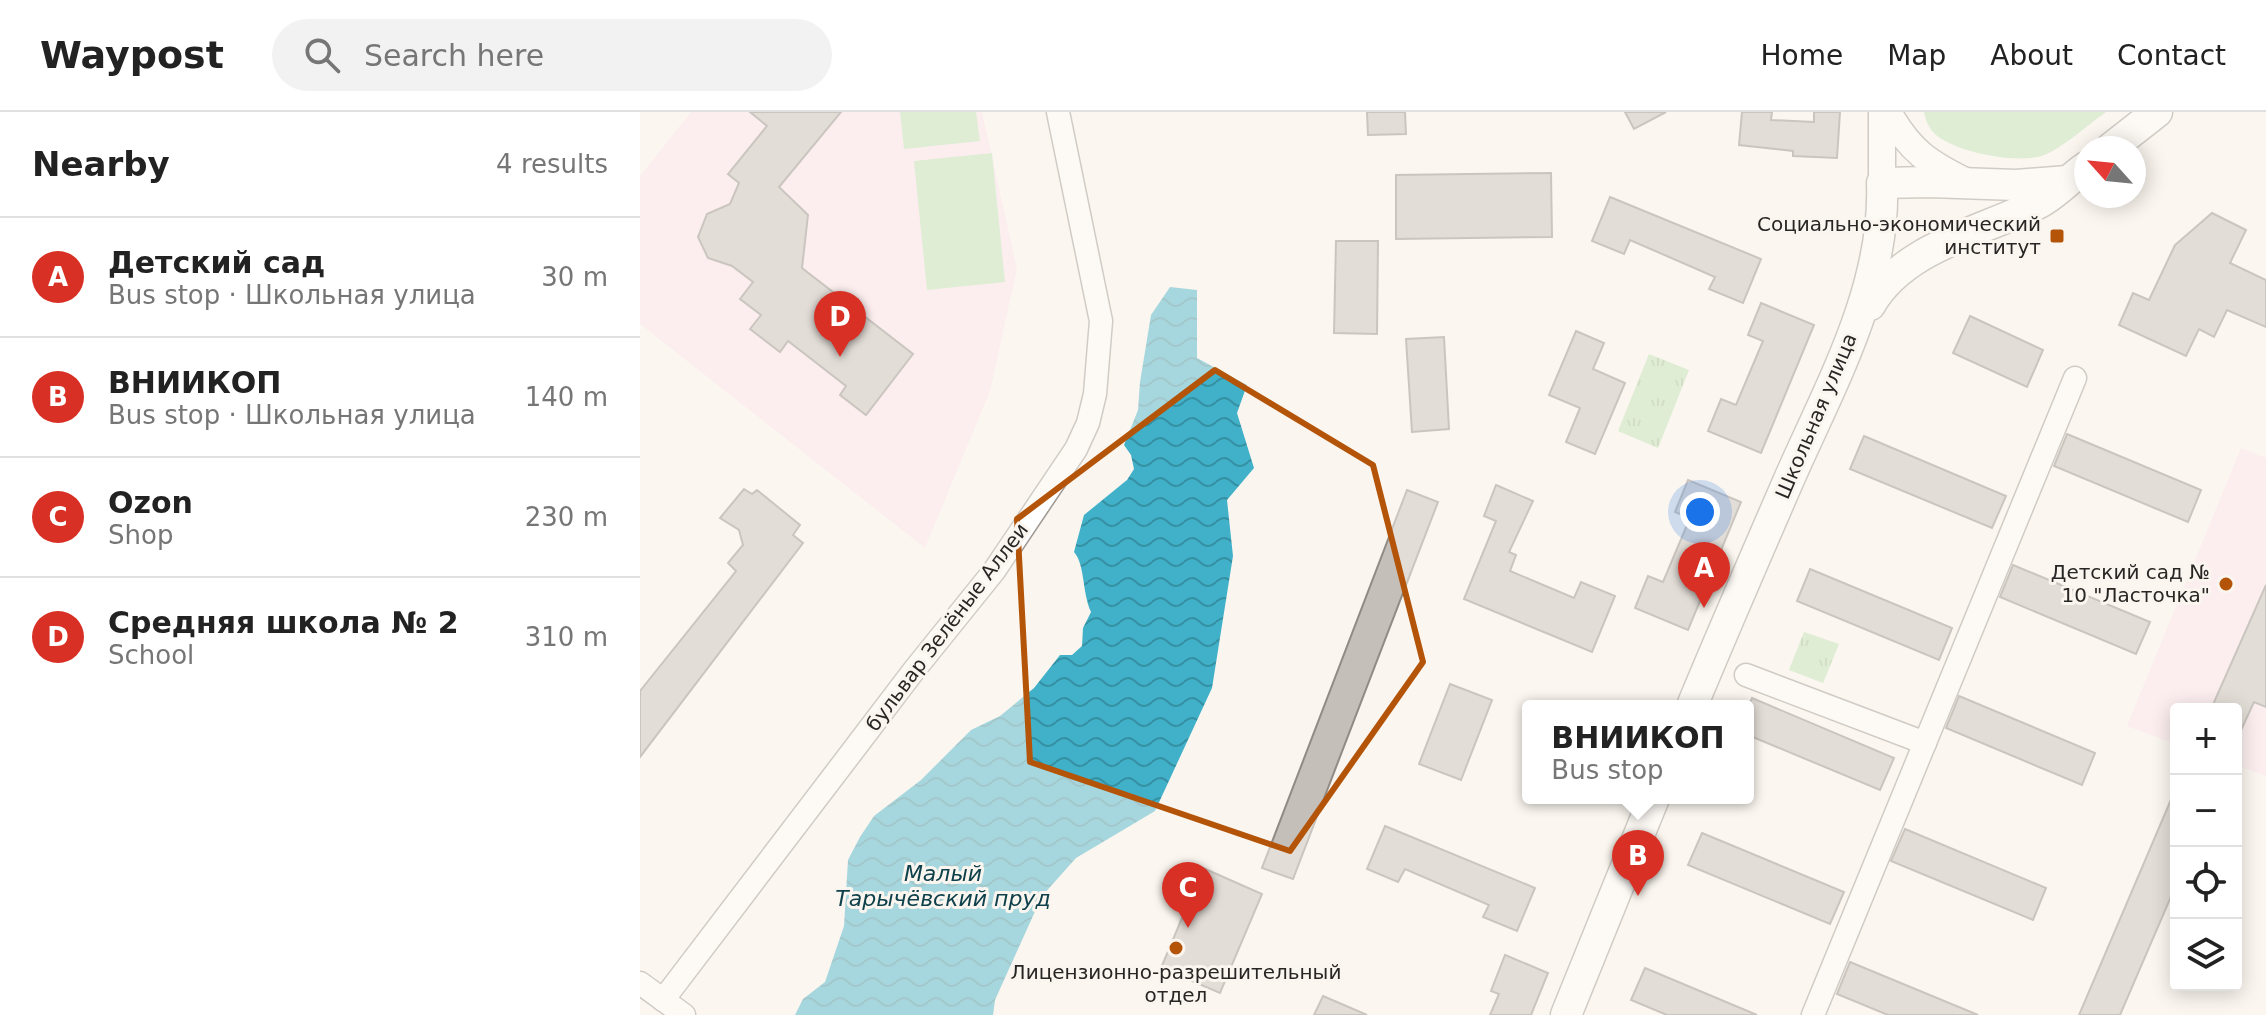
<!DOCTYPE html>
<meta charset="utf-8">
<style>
:root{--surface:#fff;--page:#f2f2f2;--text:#222;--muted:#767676;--line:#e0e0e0;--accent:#d93025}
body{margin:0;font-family:"DejaVu Sans",sans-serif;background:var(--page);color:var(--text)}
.controls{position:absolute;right:24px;bottom:24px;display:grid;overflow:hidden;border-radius:8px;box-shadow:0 4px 20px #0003}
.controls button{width:72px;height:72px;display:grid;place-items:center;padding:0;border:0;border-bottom:2px solid var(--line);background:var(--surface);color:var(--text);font:40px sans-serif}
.compass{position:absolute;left:1434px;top:24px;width:72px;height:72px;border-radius:50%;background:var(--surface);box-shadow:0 4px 20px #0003;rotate:297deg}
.you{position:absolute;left:1060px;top:400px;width:28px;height:28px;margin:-20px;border:6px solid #fff;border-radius:50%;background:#1a73e8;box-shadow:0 0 0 12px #1a73e833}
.badge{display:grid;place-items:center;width:52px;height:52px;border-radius:50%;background:var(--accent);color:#fff;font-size:26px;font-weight:700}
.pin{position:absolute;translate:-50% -66px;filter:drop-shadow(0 2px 4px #0008)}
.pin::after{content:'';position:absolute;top:42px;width:28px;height:24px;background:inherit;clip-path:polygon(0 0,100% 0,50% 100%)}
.popup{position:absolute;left:882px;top:588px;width:232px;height:104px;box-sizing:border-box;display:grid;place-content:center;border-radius:8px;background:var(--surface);filter:drop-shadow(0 2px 6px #0005);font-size:26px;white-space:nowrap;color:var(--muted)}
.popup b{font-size:30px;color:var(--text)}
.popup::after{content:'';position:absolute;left:50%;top:100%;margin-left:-16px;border:16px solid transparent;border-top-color:var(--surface)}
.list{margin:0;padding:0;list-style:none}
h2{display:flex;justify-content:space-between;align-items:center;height:104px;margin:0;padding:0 32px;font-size:34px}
h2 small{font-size:26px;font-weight:400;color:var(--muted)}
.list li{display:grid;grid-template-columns:52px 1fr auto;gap:24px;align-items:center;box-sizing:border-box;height:120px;padding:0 32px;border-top:2px solid var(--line)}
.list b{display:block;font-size:30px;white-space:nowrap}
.list p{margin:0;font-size:26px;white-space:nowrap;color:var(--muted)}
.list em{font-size:26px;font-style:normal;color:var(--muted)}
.icon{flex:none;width:44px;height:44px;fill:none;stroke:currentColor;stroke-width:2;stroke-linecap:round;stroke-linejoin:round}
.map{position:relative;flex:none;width:1626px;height:903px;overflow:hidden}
header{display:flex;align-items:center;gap:48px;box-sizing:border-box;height:112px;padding:0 40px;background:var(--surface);border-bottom:2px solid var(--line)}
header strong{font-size:38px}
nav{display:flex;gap:44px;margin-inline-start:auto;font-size:28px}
.search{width:560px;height:72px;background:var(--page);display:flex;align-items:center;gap:20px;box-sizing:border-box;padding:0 28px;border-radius:44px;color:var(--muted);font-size:30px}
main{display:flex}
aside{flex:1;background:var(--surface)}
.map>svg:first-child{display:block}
.education{fill:#fce5f0}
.grass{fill:#bae2b3}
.park{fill:url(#park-tufts)}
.water{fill:url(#water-waves)}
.building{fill:#c5bfba;stroke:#8f8b85;stroke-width:2}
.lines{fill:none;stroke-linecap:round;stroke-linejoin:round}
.minor-casing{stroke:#9d9893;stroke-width:25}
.tertiary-casing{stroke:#9d9893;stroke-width:29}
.secondary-casing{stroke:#9d9893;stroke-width:33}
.minor{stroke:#fff;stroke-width:22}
.tertiary{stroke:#fff;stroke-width:26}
.secondary{stroke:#fff;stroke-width:30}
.marked{fill:none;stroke:#b35408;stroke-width:6;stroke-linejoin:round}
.poi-dot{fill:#b35408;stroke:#fbf5ef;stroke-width:3}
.labels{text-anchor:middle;stroke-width:6;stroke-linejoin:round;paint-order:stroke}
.poi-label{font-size:20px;fill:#282624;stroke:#fbf5ef;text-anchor:end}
.street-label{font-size:20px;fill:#282624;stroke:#fbf5ef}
.water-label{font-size:22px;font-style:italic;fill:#0e414b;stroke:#fbf5ef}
</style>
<header>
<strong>Waypost</strong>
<div class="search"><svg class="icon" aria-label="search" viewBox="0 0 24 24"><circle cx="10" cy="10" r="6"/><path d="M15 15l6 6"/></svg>Search here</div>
<nav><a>Home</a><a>Map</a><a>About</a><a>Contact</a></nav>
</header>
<main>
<aside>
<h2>Nearby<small>4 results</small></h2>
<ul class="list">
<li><span class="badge">A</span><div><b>Детский сад</b><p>Bus stop · Школьная улица</p></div><em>30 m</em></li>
<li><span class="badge">B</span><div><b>ВНИИКОП</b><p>Bus stop · Школьная улица</p></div><em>140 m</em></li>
<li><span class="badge">C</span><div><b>Ozon</b><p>Shop</p></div><em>230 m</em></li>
<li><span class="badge">D</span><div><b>Средняя школа № 2</b><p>School</p></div><em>310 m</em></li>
</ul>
</aside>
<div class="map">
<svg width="1626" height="903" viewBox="0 0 1626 903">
<defs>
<pattern id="park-tufts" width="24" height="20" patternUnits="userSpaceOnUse" patternTransform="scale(2)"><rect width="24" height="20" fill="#bae2b3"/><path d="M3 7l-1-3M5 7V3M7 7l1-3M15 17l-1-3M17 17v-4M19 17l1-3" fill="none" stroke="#a0c29a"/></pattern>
<pattern id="water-waves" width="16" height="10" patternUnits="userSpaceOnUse" patternTransform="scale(2)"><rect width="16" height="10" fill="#40b1c9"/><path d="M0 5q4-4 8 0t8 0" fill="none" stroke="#3690a3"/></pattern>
</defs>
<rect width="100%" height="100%" fill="#fbf5ef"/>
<g class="education">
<polygon points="51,0 342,0 377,157 350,279 285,436 0,212 0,64"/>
<polygon points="1601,336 1626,346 1626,664 1596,653 1596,597 1536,597 1536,632 1487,614"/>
</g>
<g class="grass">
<polygon points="260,0 336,0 340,29 264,37"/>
<path d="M1284,0H1466C1449,12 1421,37 1404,43C1379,53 1314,40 1295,22C1288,15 1286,9 1284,0Z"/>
<polygon points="352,41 365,170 287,178 274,49"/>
</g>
<g class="park">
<polygon points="1009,242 1049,258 1018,336 978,319"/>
<polygon points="1164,520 1199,532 1183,571 1149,558"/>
</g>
<path class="water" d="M530,175L557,178V246L607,273L597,301L614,356L587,388L593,444L572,576L515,699L436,746L402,784L355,888L353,903H155L163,887L185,870L204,814L208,748L220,725L234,704L281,668L331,618L360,604L394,576L420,543H432L442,534L443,516L451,500C442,480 445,452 434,440L444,403L487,368L494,357L491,343L484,333L498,298L500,270L511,203Z"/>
<g class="building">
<polygon points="110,0 201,0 139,75 168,103 162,156 273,242 226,303 200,283 206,274 148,229 140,240 110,217 121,203 100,187 113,170 92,154 68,146 58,125 67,102 90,92 99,71 88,62 127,14"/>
<polygon points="727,0 765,0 766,22 728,23"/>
<polygon points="985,0 1026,0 994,17"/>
<polygon points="1102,0 1132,0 1131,8 1174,10 1174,0 1200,0 1197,46 1153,44 1153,39 1099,33"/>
<polygon points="911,61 912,125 756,127 756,63"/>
<polygon points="970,85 1121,147 1103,191 1069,177 1075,165 990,128 984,142 952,129"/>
<polygon points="1572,101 1606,118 1590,151 1626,168 1626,215 1587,198 1574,225 1559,217 1546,244 1479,213 1493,181 1509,188 1535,133"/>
<polygon points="696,129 738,129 737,222 694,221"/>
<polygon points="1121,191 1174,213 1121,341 1068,319 1081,287 1096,293 1123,229 1108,223"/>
<polygon points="1330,204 1403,238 1387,275 1313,241"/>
<polygon points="936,219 964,231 953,257 985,271 955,342 926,330 940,296 909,283"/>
<polygon points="804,225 809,317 772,320 766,227"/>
<polygon points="1427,322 1561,378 1548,410 1414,354"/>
<polygon points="1224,324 1366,384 1352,416 1210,357"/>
<polygon points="1048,368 1101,390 1048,518 995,496 1008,464 1023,470 1050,406 1035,400"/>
<polygon points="856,373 893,389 869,440 876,443 870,459 934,486 941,470 975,484 952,540 824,487 856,409 844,404"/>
<polygon points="104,377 112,382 117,378 160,413 153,423 163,431 0,645 0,579 96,459 88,451 103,433 99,418 80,406"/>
<polygon points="767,378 798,390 653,767 622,756"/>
<polygon points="1373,453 1510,510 1496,542 1360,485"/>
<polygon points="1170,457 1312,516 1299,548 1157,489"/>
<polygon points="1626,473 1626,595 1614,590 1596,629 1596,597 1571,597"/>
<polygon points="810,572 852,588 821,668 779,652"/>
<polygon points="1319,584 1455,641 1442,673 1306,616"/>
<polygon points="1112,586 1254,646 1240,678 1108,623 1108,595"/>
<polygon points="1536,676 1536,773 1480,903 1439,903"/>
<polygon points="745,714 895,776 877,819 843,805 849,793 765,757 758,770 727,757"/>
<polygon points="1265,717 1406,776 1393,808 1251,749"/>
<polygon points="1062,721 1204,780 1190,812 1048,753"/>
<polygon points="563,756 622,782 580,881 521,856"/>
<polygon points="865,843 908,861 891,903 850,903 859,882 851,879"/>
<polygon points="1210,850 1338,903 1248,903 1197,882"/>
<polygon points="1005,856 1117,903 1027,903 991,888"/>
<polygon points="683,884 727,903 674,903"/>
</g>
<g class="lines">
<defs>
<g id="minor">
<polyline points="1106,563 1285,631"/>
<polyline points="0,871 44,903"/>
<polyline points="23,888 275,557 354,459 436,337 448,311 455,282 461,209 418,0"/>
<polyline points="1173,903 1435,266"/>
</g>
<g id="tertiary">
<path d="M1248,0C1270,39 1288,51 1327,70"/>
<polyline points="1242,71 1242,0"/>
</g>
<g id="secondary">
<polyline points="1471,36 1517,0"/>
<path d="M1230,193C1263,135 1341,120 1397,92C1414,84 1430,66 1446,55"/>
<path d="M1052,594C1084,517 1117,441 1150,365C1191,272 1246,175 1242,71L1290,70L1376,73L1427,69"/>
<polyline points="926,903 1014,686"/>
</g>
</defs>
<use href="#minor" class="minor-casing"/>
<use href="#tertiary" class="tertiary-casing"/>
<use href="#secondary" class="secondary-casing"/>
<use href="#minor" class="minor"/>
<use href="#tertiary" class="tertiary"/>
<use href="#secondary" class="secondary"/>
</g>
<path d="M0 0H1626V903H0ZM575,258L733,353L783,550L650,739L390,650L377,407Z" fill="#fbf5ef" fill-opacity=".55" fill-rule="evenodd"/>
<path class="marked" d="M575,258L733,353L783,550L650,739L390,650L377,407Z"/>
<g class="poi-dot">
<rect x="1409" y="116" width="16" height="16" rx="4"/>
<circle cx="1586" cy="472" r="8"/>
<circle cx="536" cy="836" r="8"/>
</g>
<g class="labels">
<g class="poi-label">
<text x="1401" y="119">Социально-экономический<tspan x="1401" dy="23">институт</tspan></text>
<text x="1570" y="467">Детский сад №<tspan x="1570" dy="23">10 "Ласточка"</tspan></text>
<text x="536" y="867" text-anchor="middle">Лицензионно-разрешительный<tspan x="536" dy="23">отдел</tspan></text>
</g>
<g class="street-label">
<text transform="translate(1176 304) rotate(-67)" y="7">Школьная улица</text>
<text transform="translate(307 515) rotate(-53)" y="7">бульвар Зелёные Аллеи</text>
</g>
<g class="water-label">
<text x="303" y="769">Малый<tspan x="303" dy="25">Тарычёвский пруд</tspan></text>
</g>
</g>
</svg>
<div class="controls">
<button>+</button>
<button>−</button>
<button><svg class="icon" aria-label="locate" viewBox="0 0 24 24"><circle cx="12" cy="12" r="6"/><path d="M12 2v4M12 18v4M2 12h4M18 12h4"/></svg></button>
<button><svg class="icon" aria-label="layers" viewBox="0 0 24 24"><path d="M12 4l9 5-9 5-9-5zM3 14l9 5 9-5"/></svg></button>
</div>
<svg class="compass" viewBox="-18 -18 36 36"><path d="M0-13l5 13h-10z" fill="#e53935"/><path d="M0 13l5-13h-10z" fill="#767676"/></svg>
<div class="you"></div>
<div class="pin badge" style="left:1064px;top:496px">A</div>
<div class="pin badge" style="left:998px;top:784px">B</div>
<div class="popup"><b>ВНИИКОП</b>Bus stop</div>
<div class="pin badge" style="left:548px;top:816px">C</div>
<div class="pin badge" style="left:200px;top:245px">D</div>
</div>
</main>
